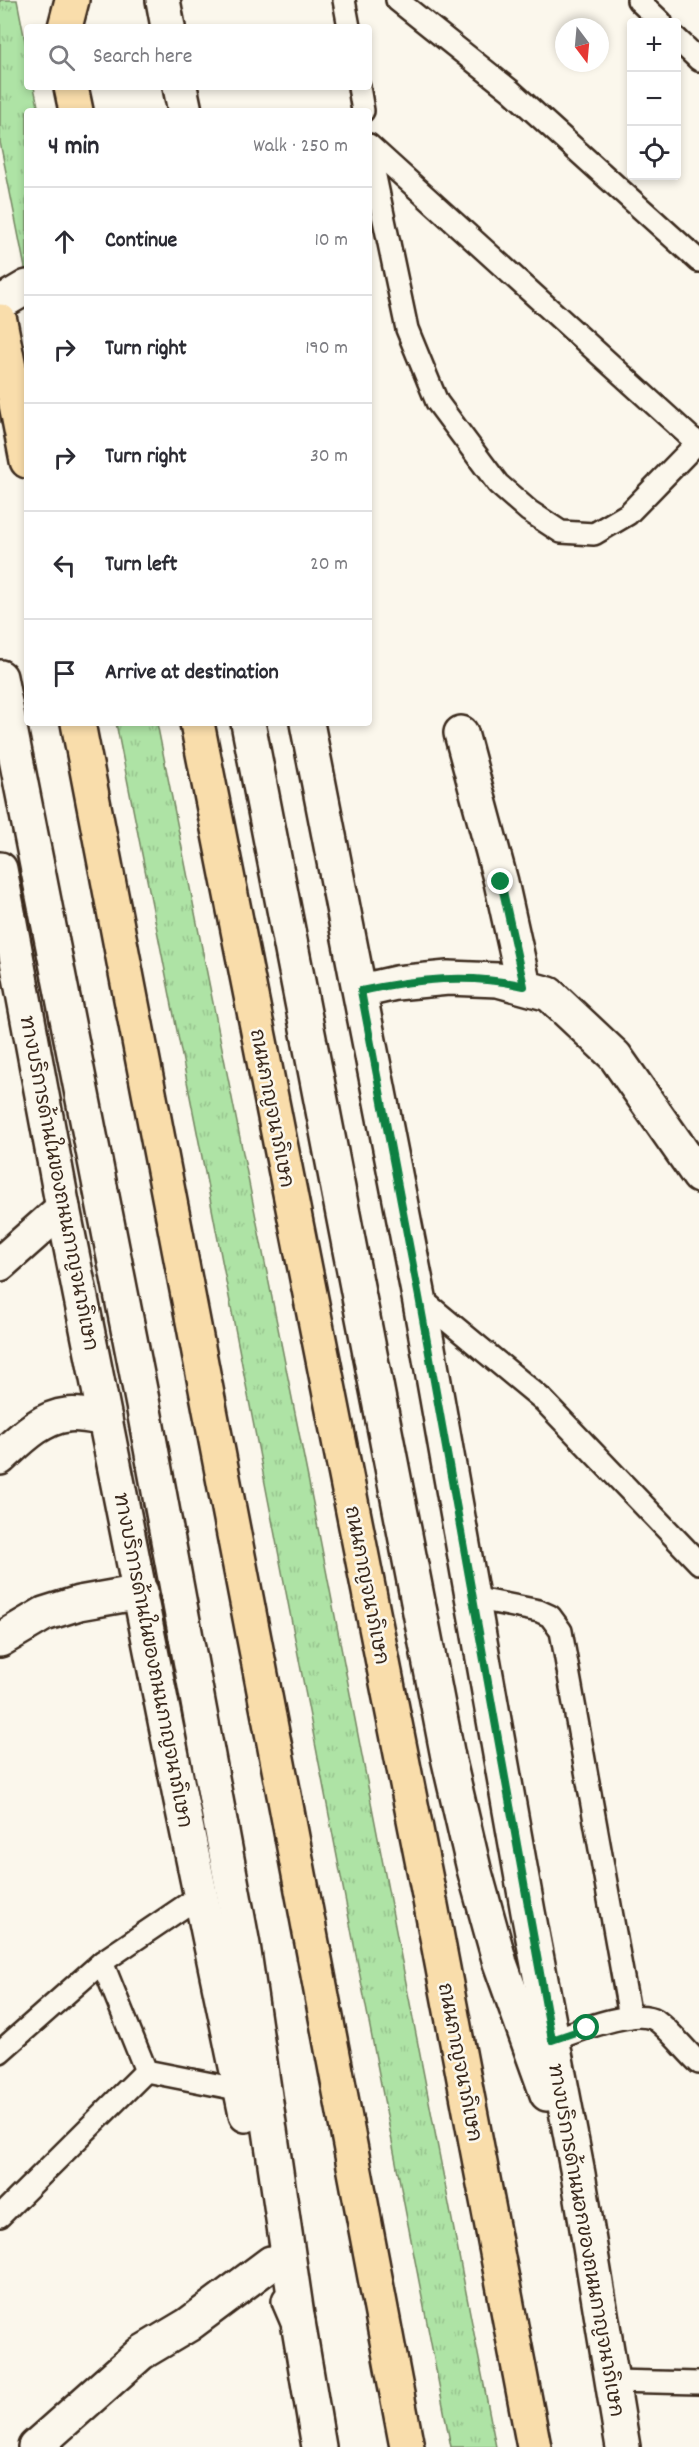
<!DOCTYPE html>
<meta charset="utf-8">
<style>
:root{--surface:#fff;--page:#f2f2f3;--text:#2b2b33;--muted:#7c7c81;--line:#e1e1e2}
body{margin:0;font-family:Dekko,"Playpen Sans Thai",sans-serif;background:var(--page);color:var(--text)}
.controls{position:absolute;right:18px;top:18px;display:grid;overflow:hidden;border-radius:6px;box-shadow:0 3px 9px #0003}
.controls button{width:54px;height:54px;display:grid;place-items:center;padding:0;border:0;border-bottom:2px solid var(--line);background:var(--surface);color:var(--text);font:30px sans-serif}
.compass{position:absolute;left:555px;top:18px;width:54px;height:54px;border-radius:50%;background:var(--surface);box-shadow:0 3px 9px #0003;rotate:164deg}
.stop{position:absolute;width:18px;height:18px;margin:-14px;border:4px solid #0b8043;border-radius:50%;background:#fff}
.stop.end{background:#0b8043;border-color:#fff;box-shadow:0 2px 6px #0008}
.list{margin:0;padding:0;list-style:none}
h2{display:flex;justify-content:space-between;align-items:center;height:78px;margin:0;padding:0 24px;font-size:26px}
h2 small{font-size:20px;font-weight:400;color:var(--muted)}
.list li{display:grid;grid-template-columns:39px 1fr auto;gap:18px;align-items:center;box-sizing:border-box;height:108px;padding:0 24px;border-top:2px solid var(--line)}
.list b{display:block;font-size:22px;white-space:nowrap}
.list em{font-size:20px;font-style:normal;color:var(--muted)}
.icon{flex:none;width:33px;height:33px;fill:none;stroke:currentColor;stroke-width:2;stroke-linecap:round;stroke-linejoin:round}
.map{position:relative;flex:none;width:699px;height:2447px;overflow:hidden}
.search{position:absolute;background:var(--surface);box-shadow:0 3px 9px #0003;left:24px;top:24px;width:348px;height:66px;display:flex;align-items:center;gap:15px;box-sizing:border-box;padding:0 21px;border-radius:6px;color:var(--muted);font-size:22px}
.panel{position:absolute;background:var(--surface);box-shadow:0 3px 9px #0003;left:24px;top:108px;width:348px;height:618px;border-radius:6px}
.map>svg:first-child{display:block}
.grass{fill:url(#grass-tufts);stroke:#748662;stroke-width:1.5}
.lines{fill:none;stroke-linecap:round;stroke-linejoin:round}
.lane-casing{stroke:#3b2a1e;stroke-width:26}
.street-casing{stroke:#3b2a1e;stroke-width:38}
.secondary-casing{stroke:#3b2a1e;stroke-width:38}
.highway-casing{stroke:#3b2a1e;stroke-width:38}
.lane{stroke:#fbf7ec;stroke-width:21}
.street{stroke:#fbf7ec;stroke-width:33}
.secondary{stroke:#fbf7ec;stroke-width:33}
.highway{stroke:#f9ddab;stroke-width:33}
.route{stroke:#0b8043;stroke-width:8}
.labels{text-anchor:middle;stroke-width:5;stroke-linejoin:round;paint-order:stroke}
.street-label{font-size:20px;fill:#3b2a1e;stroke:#fbf7ec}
</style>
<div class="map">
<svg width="699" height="2447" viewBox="0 0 699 2447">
<defs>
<pattern id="grass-tufts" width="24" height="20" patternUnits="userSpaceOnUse" patternTransform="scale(1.5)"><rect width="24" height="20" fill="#aee3a5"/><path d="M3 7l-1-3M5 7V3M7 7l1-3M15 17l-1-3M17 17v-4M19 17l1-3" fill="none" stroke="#97c38e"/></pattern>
</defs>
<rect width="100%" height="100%" fill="#fbf7ec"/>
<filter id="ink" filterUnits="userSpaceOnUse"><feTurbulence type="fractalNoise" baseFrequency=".0167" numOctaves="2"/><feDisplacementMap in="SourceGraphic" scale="12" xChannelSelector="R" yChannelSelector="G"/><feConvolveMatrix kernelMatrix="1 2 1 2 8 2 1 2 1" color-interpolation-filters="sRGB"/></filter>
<g filter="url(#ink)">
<g class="grass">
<polygon points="0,0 17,0 27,51 27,87 34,87 39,111 27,111 27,278 0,142"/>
<polygon points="116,723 157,723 315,1513 496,2447 451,2447 202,1157"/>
</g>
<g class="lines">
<defs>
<g id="lane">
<polyline points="344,0 349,27"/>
<polyline points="397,0 511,91 699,261"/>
<polyline points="638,0 661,22"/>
<polyline points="676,38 699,60"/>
<polyline points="359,87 363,111"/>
<polyline points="369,145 697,443"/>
<polyline points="369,148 407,329 437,402 498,484 529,511 561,532 594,534 628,514 699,441"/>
<polyline points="419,1297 542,1399 699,1563"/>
<polyline points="473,1598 539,1611 550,1616 561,1631 630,2017"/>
<polyline points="201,1895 102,1962 146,2071 242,2090"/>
<path d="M553,2040C575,2032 635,2007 656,2020C670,2030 686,2051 699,2063"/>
<polyline points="0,2052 102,1962"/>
<polyline points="0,2216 146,2071"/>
<polyline points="612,2381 699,2383"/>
</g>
<g id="street">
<polyline points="461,733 501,882 524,986"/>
<polyline points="361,991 396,983 448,978 498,980 549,994 615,1056 699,1176"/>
<polyline points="0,1264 63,1208"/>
<path d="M0,1458C19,1441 40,1418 67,1415C79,1413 94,1417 105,1419"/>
<polyline points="0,1640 44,1614 79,1603 141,1592"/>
<polyline points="35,2447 141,2353 188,2325 271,2263"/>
</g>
<g id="secondary">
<polyline points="163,0 168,27"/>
<polyline points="180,87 185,111"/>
<polyline points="0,303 27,287"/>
<polyline points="0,677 143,1405 243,1945 298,2322"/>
<polyline points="248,723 448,1757 474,1869 500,1963 547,2094"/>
<polyline points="307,723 419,1297 528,1912 578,2174 623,2447"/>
<polyline points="0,869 63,1208 180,1796 246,2115"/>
<polyline points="289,2301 298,2322 319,2447"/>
</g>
<g id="highway">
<polyline points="65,27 72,0"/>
<polyline points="71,87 76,111"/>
<polyline points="0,321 27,461"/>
<polyline points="78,723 285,1800 407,2447"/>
<polyline points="197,723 429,1895 534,2447"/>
</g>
</defs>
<use href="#lane" class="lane-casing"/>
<use href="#street" class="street-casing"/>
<use href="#secondary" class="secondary-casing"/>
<use href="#highway" class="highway-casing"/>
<use href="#lane" class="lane"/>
<use href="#street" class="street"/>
<use href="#secondary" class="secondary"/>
<use href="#highway" class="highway"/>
</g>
</g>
<g class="lines" filter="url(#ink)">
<path class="route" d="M501,882L524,986C470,973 415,979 361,991L419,1297L552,2040L587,2028"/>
</g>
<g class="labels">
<g class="street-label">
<text transform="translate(273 1108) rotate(79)" y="7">ถนนกาญจนาภิเษก</text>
<text transform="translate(60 1183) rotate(79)" y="7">ทางบริการด้านในของถนนกาญจนาภิเษก</text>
<text transform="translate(368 1585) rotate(79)" y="7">ถนนกาญจนาภิเษก</text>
<text transform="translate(154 1660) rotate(79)" y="7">ทางบริการด้านในของถนนกาญจนาภิเษก</text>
<text transform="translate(461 2062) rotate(79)" y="7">ถนนกาญจนาภิเษก</text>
<text transform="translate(587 2240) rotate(80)" y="7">ทางบริการด้านนอกของถนนกาญจนาภิเษก</text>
</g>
</g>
</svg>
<div class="controls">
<button>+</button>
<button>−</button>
<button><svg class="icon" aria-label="locate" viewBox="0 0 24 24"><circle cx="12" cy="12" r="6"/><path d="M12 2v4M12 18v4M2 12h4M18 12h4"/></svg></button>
</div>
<svg class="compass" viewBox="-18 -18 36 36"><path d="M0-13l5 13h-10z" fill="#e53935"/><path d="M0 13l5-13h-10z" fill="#7c7c81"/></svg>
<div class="stop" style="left:587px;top:2028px"></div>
<div class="stop end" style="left:501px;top:882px"></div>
<div class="search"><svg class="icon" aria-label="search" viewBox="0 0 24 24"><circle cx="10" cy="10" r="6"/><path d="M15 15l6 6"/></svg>Search here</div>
<section class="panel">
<h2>4 min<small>Walk · 250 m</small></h2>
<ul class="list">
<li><svg class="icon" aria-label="ahead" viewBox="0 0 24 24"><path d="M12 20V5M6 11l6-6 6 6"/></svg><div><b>Continue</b></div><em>10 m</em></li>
<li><svg class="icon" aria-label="right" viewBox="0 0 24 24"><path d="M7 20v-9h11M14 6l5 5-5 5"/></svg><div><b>Turn right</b></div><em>190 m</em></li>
<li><svg class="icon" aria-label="right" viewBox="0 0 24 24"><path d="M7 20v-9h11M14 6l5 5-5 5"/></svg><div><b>Turn right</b></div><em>30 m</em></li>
<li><svg class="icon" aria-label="left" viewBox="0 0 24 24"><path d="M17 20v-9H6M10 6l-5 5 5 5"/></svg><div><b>Turn left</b></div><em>20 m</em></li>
<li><svg class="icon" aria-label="arrive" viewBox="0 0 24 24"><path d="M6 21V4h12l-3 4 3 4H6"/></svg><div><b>Arrive at destination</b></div></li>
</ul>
</section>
</div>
